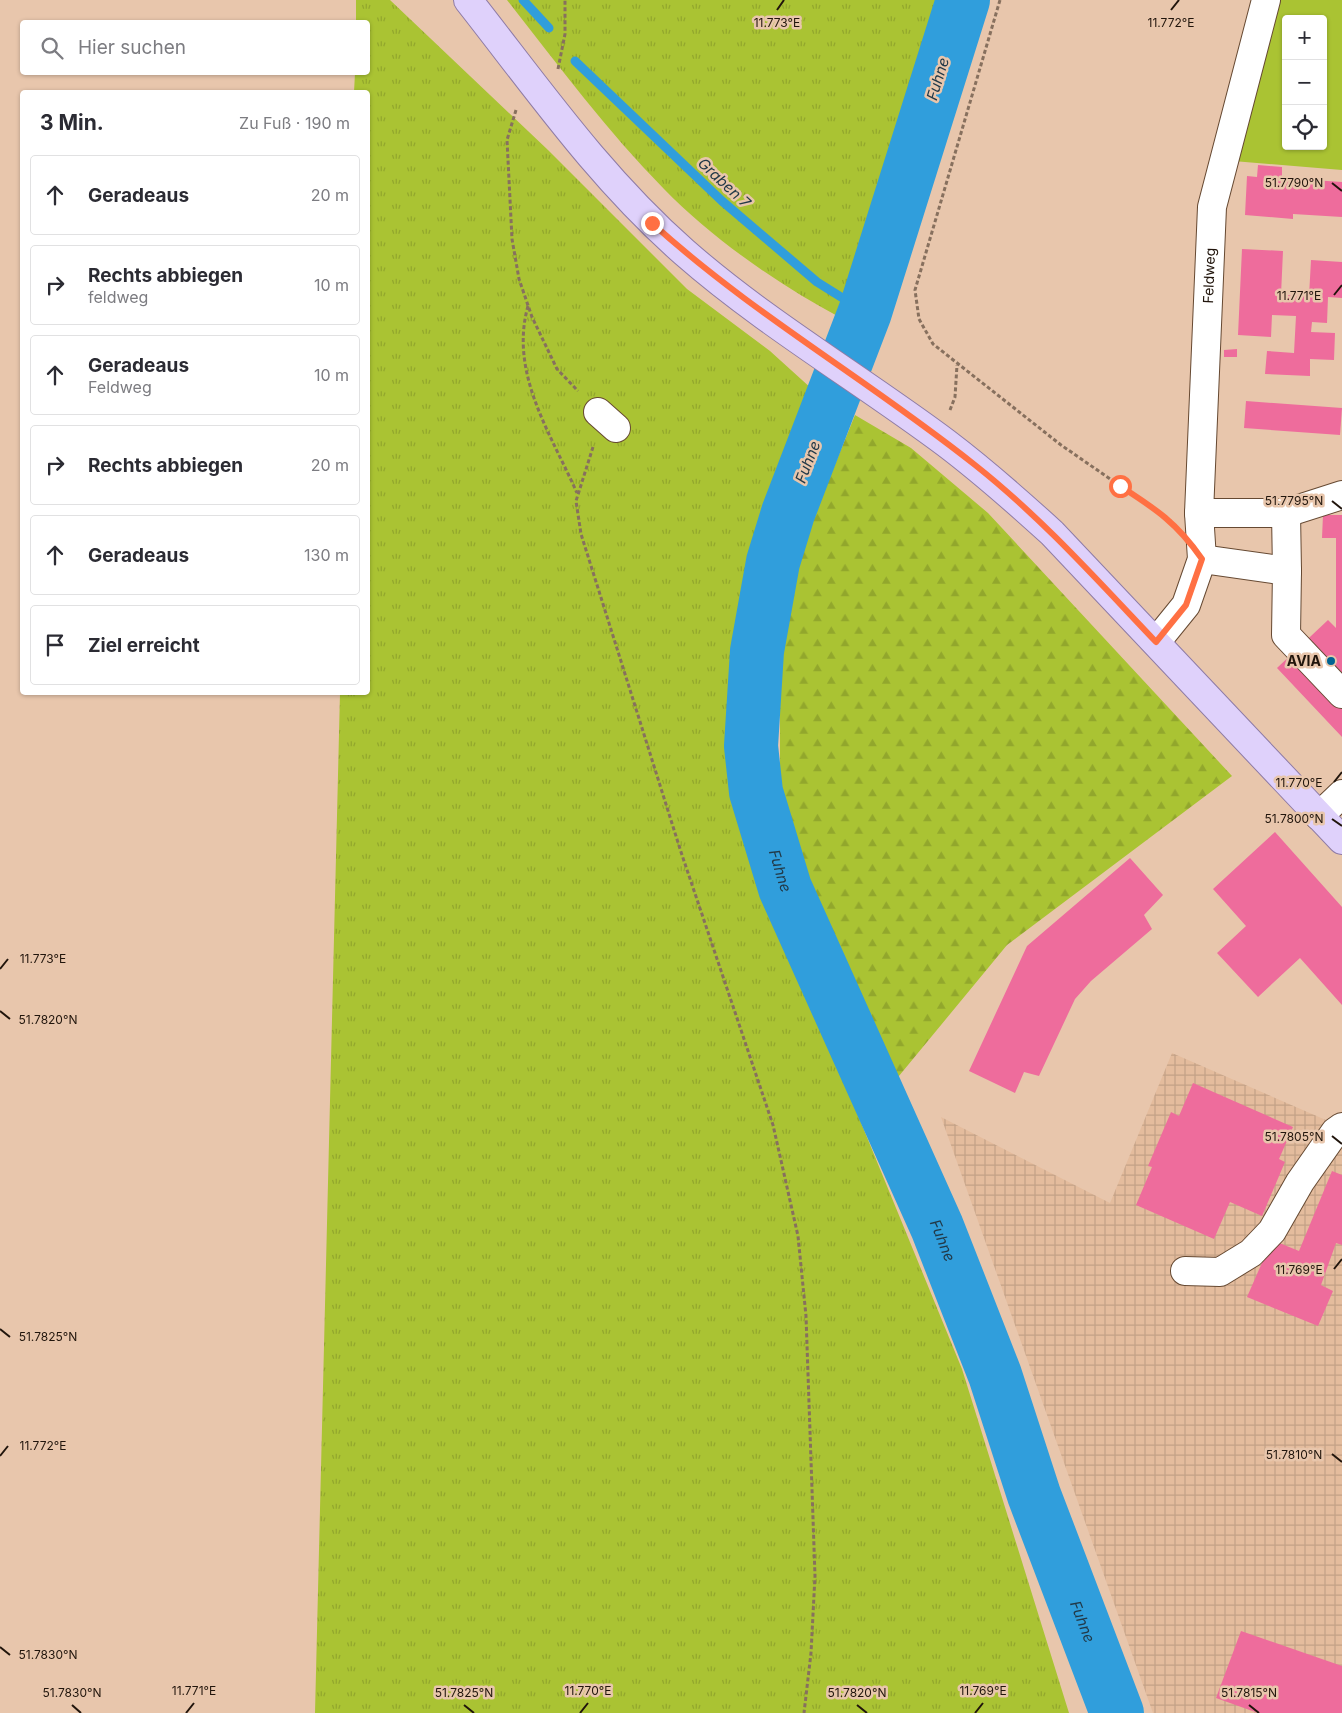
<!DOCTYPE html>
<html lang="de">
<meta charset="utf-8">
<style>
:root{--surface:#fff;--page:#f7f7f7;--text:#2b2b33;--muted:#7c7c81;--line:#e1e1e2}
body{margin:0;font-family:Inter,sans-serif;background:var(--page);color:var(--text)}
.controls{position:absolute;right:15px;top:15px;display:grid;overflow:hidden;border-radius:5px;box-shadow:0 1px 4px #0004}
.controls button{width:45px;height:45px;display:grid;place-items:center;padding:0;border:0;border-bottom:1px solid var(--line);background:var(--surface);color:var(--text);font:25px sans-serif}
.stop{position:absolute;width:15px;height:15px;margin:-11px;border:4px solid #ff7043;border-radius:50%;background:#fff}
.stop.end{background:#ff7043;border-color:#fff;box-shadow:0 1px 5px #0008}
.list{margin:0;padding:0;list-style:none}
h2{display:flex;justify-content:space-between;align-items:center;height:65px;margin:0;padding:0 20px;font-size:21px}
h2 small{font-size:16px;font-weight:400;color:var(--muted)}
.list li{display:grid;grid-template-columns:32px 1fr auto;gap:15px;align-items:center;box-sizing:border-box;height:80px;margin:0 10px 10px;padding:0 10px;border:1px solid var(--line);border-radius:5px}
.list b{display:block;font-size:19px;white-space:nowrap}
.list p{margin:0;font-size:16px;white-space:nowrap;color:var(--muted)}
.list em{font-size:16px;font-style:normal;color:var(--muted)}
.icon{flex:none;width:28px;height:28px;fill:none;stroke:currentColor;stroke-width:2;stroke-linecap:round;stroke-linejoin:round}
.map{position:relative;flex:none;width:1342px;height:1713px;overflow:hidden}
.search{position:absolute;background:var(--surface);box-shadow:0 1px 4px #0004;left:20px;top:20px;width:350px;height:55px;display:flex;align-items:center;gap:12px;box-sizing:border-box;padding:0 18px;border-radius:5px;color:var(--muted);font-size:19px}
.panel{position:absolute;background:var(--surface);box-shadow:0 1px 4px #0004;left:20px;top:90px;width:350px;height:605px;border-radius:5px}
.map>svg:first-child{display:block}
.industrial{fill:url(#industrial-grid)}
.grass{fill:url(#grass-tufts)}
.forest{fill:url(#forest-firs)}
.garden{fill:#aac333;fill-rule:evenodd}
.lines{fill:none;stroke-linecap:round;stroke-linejoin:round}
.stream{stroke:#309edc;stroke-width:9}
.river{stroke:#309edc;stroke-width:54}
.building{fill:#ee6c9c}
.minor-casing{stroke:#664932;stroke-width:30}
.major-casing{stroke:#8e7ba5;stroke-width:30}
.path{stroke:#87705e;stroke-width:3;stroke-dasharray:4 2.5;stroke-linecap:butt}
.minor{stroke:#fff;stroke-width:28}
.major{stroke:#dfd1fb;stroke-width:28}
.route{stroke:#ff7043;stroke-width:6}
.ticks{fill:none;stroke:#21150c;stroke-width:2}
.poi-dot{fill:#006392;stroke:#e8c6ac;stroke-width:2}
.labels{text-anchor:middle;stroke-width:5;stroke-linejoin:round;paint-order:stroke}
.street-label{font-size:14px;fill:#21150c;stroke:#e8c6ac}
.poi-label{font-size:14px;font-weight:bold;fill:#21150c;stroke:#e8c6ac;text-anchor:end}
.water-label{font-size:15px;font-style:italic;fill:#223948;stroke:#e8c6ac}
.ticks-label{font-size:12px;text-anchor:middle;fill:#21150c;stroke:#e8c6ac;stroke-width:5;stroke-linejoin:round;paint-order:stroke}
</style>
<div class="map">
<svg width="1342" height="1713" viewBox="0 0 1342 1713">
<defs>
<pattern id="industrial-grid" width="8" height="8" patternUnits="userSpaceOnUse" patternTransform="scale(1.25)"><rect width="8" height="8" fill="#e4bc9d"/><path d="M0 4h8M4 0v8" fill="none" stroke="#c3a186"/></pattern>
<pattern id="grass-tufts" width="24" height="20" patternUnits="userSpaceOnUse" patternTransform="scale(1.25)"><rect width="24" height="20" fill="#aac333"/><path d="M3 7l-1-3M5 7V3M7 7l1-3M15 17l-1-3M17 17v-4M19 17l1-3" fill="none" stroke="#92a72c"/></pattern>
<pattern id="forest-firs" width="22" height="20" patternUnits="userSpaceOnUse" patternTransform="scale(1.25)"><rect width="22" height="20" fill="#aac333"/><path d="M5 1l3.5 6h-7zM16 11l3.5 6h-7z" fill="#92a72c"/></pattern>
</defs>
<rect width="100%" height="100%" fill="#e8c6ac"/>
<polygon class="industrial" points="1172,1053 1342,1127 1342,1713 1153,1713 941,1117 1110,1203"/>
<g class="grass">
<polygon points="356,0 390,0 548,150 687,289 770,351 823,399 767,509 755,553 738,641 729,747 733,795 748,847 962,1369 1069,1713 315,1713 340,693 368,692 368,92 354,92 355,73 368,72 368,22 356,22"/>
<path d="M507,0H941L841,318C779,285 714,240 664,189C607,131 558,65 507,0Z"/>
</g>
<polygon class="forest" points="855,415 911,448 988,513 1232,776 1007,945 894,1082 780,820 780,600"/>
<path class="garden" d="M1276,0H1342V170L1233,161ZM1286,19H1323V146H1286Z"/>
<g class="lines">
<g class="stream">
<polyline points="523,0 549,28"/>
<polyline points="575,61 722,201 817,282 865,312"/>
</g>
<path class="river" id="s1" d="M963,0L865,312L788,513L773,562L757,651L751,746L756,792L785,888L937,1227L995,1375L1034,1495L1117,1713"/>
</g>
<g class="building">
<polygon points="1258,165 1282,167 1282,178 1342,182 1342,217 1293,214 1293,219 1245,215 1247,176 1257,177"/>
<polygon points="1242,249 1283,251 1281,295 1309,296 1311,260 1342,262 1342,298 1328,297 1327,323 1312,322 1311,332 1335,333 1334,360 1310,359 1310,376 1265,374 1267,351 1294,353 1296,316 1272,315 1271,337 1238,335"/>
<polygon points="1237,349 1237,357 1224,357 1224,350"/>
<polygon points="1246,401 1342,408 1340,435 1244,428"/>
<polygon points="1323,515 1342,515 1342,737 1277,668 1328,620 1336,628 1336,538 1322,538"/>
<polygon points="1275,832 1342,907 1342,1005 1300,958 1258,997 1217,953 1246,926 1213,889"/>
<polygon points="1130,858 1163,895 1144,915 1152,929 1091,981 1075,999 1039,1076 1024,1072 1015,1093 969,1071 1027,946"/>
<polygon points="1193,1083 1293,1127 1279,1159 1285,1162 1262,1216 1230,1202 1214,1239 1136,1205 1152,1167 1148,1166 1171,1112 1179,1116"/>
<polygon points="1332,1171 1342,1175 1342,1245 1336,1243 1321,1285 1333,1291 1318,1326 1247,1297 1272,1240 1299,1251"/>
<polygon points="1241,1631 1342,1666 1342,1713 1258,1713 1216,1698"/>
</g>
<g class="lines">
<defs>
<g id="minor">
<polyline points="598,412 616,428"/>
<polyline points="1199,513 1286,513 1342,495"/>
<polyline points="1286,513 1287,571"/>
<polyline points="1202,559 1287,571 1286,635 1342,694"/>
<path id="s2" d="M1156,642L1186,605L1202,559L1199,513L1212,207L1266,0"/>
<polyline points="1319,816 1342,794"/>
<polyline points="1185,1271 1220,1272 1251,1253 1272,1231 1300,1182 1335,1132 1342,1127"/>
</g>
<path id="major" d="M468,0C538,89 598,176 684,252C765,323 859,378 946,443C983,471 1018,502 1052,533L1342,840"/>
</defs>
<use href="#minor" class="minor-casing"/>
<use href="#major" class="major-casing"/>
<g class="path">
<polyline points="1000,0 915,290 919,319 933,344 1061,445 1171,521"/>
<polyline points="558,69 565,34 565,0"/>
<polyline points="516,110 507,140 512,239 519,279 532,317 557,369 578,391"/>
<path d="M528,306C509,373 551,434 577,493"/>
<polyline points="950,410 955,397 957,365"/>
<polyline points="593,447 576,501 581,534 681,852 773,1125 798,1236 806,1316 815,1576 811,1653 804,1713"/>
</g>
<use href="#minor" class="minor"/>
<use href="#major" class="major"/>
</g>
<g class="lines">
<path class="route" d="M652,223C752,314 870,381 975,465C1042,518 1098,581 1156,642L1186,605L1202,559C1177,523 1156,509 1120,486"/>
</g>
<path class="ticks" d="M777,10L784,0M1171,10L1179,0M1332,183L1342,191M1334,295L1342,285M1332,501L1342,509M1334,782L1342,772M1332,819L1342,826M0,969L8,959M0,1011L10,1019M1332,1136L1342,1144M1334,1269L1342,1259M0,1329L10,1337M1332,1454L1342,1462M0,1456L8,1446M0,1647L10,1655M72,1705L81,1713M464,1705L474,1713M857,1705L867,1713M1249,1705L1259,1713M186,1713L194,1703M580,1713L588,1703M975,1713L983,1703"/>
<circle class="poi-dot" cx="1331" cy="661" r="5"/>
<g class="labels">
<g class="street-label">
<text dy="5" stroke="none"><textPath href="#s2" startOffset="380">Feldweg</textPath></text>
</g>
<g class="poi-label">
<text x="1321" y="666">AVIA</text>
</g>
<g class="water-label">
<text transform="translate(938 79) rotate(-73)" y="5">Fuhne</text>
<text transform="translate(724 183) rotate(43)" y="5">Graben 7</text>
<text transform="translate(808 462) rotate(-69)" y="5">Fuhne</text>
<text dy="5" stroke="none"><textPath href="#s1" startOffset="908">Fuhne</textPath></text>
<text dy="5" stroke="none"><textPath href="#s1" startOffset="1312">Fuhne</textPath></text>
<text dy="5" stroke="none"><textPath href="#s1" startOffset="1718">Fuhne</textPath></text>
</g>
</g>
<g class="ticks-label">
<text x="777" y="27">11.773°E</text>
<text x="1171" y="27">11.772°E</text>
<text x="1294" y="187">51.7790°N</text>
<text x="1299" y="300">11.771°E</text>
<text x="1294" y="505">51.7795°N</text>
<text x="1299" y="787">11.770°E</text>
<text x="1294" y="823">51.7800°N</text>
<text x="43" y="963">11.773°E</text>
<text x="48" y="1024">51.7820°N</text>
<text x="1294" y="1141">51.7805°N</text>
<text x="1299" y="1274">11.769°E</text>
<text x="48" y="1341">51.7825°N</text>
<text x="43" y="1450">11.772°E</text>
<text x="1294" y="1459">51.7810°N</text>
<text x="48" y="1659">51.7830°N</text>
<text x="194" y="1695">11.771°E</text>
<text x="588" y="1695">11.770°E</text>
<text x="983" y="1695">11.769°E</text>
<text x="72" y="1697">51.7830°N</text>
<text x="464" y="1697">51.7825°N</text>
<text x="857" y="1697">51.7820°N</text>
<text x="1249" y="1697">51.7815°N</text>
</g>
</svg>
<div class="controls">
<button>+</button>
<button>−</button>
<button><svg class="icon" aria-label="locate" viewBox="0 0 24 24"><circle cx="12" cy="12" r="6"/><path d="M12 2v4M12 18v4M2 12h4M18 12h4"/></svg></button>
</div>
<div class="stop" style="left:1120px;top:486px"></div>
<div class="stop end" style="left:652px;top:223px"></div>
<div class="search"><svg class="icon" aria-label="search" viewBox="0 0 24 24"><circle cx="10" cy="10" r="6"/><path d="M15 15l6 6"/></svg>Hier suchen</div>
<section class="panel">
<h2>3 Min.<small>Zu Fuß · 190 m</small></h2>
<ul class="list">
<li><svg class="icon" aria-label="ahead" viewBox="0 0 24 24"><path d="M12 20V5M6 11l6-6 6 6"/></svg><div><b>Geradeaus</b></div><em>20 m</em></li>
<li><svg class="icon" aria-label="right" viewBox="0 0 24 24"><path d="M7 20v-9h11M14 6l5 5-5 5"/></svg><div><b>Rechts abbiegen</b><p>feldweg</p></div><em>10 m</em></li>
<li><svg class="icon" aria-label="ahead" viewBox="0 0 24 24"><path d="M12 20V5M6 11l6-6 6 6"/></svg><div><b>Geradeaus</b><p>Feldweg</p></div><em>10 m</em></li>
<li><svg class="icon" aria-label="right" viewBox="0 0 24 24"><path d="M7 20v-9h11M14 6l5 5-5 5"/></svg><div><b>Rechts abbiegen</b></div><em>20 m</em></li>
<li><svg class="icon" aria-label="ahead" viewBox="0 0 24 24"><path d="M12 20V5M6 11l6-6 6 6"/></svg><div><b>Geradeaus</b></div><em>130 m</em></li>
<li><svg class="icon" aria-label="arrive" viewBox="0 0 24 24"><path d="M6 21V4h12l-3 4 3 4H6"/></svg><div><b>Ziel erreicht</b></div></li>
</ul>
</section>
</div>
